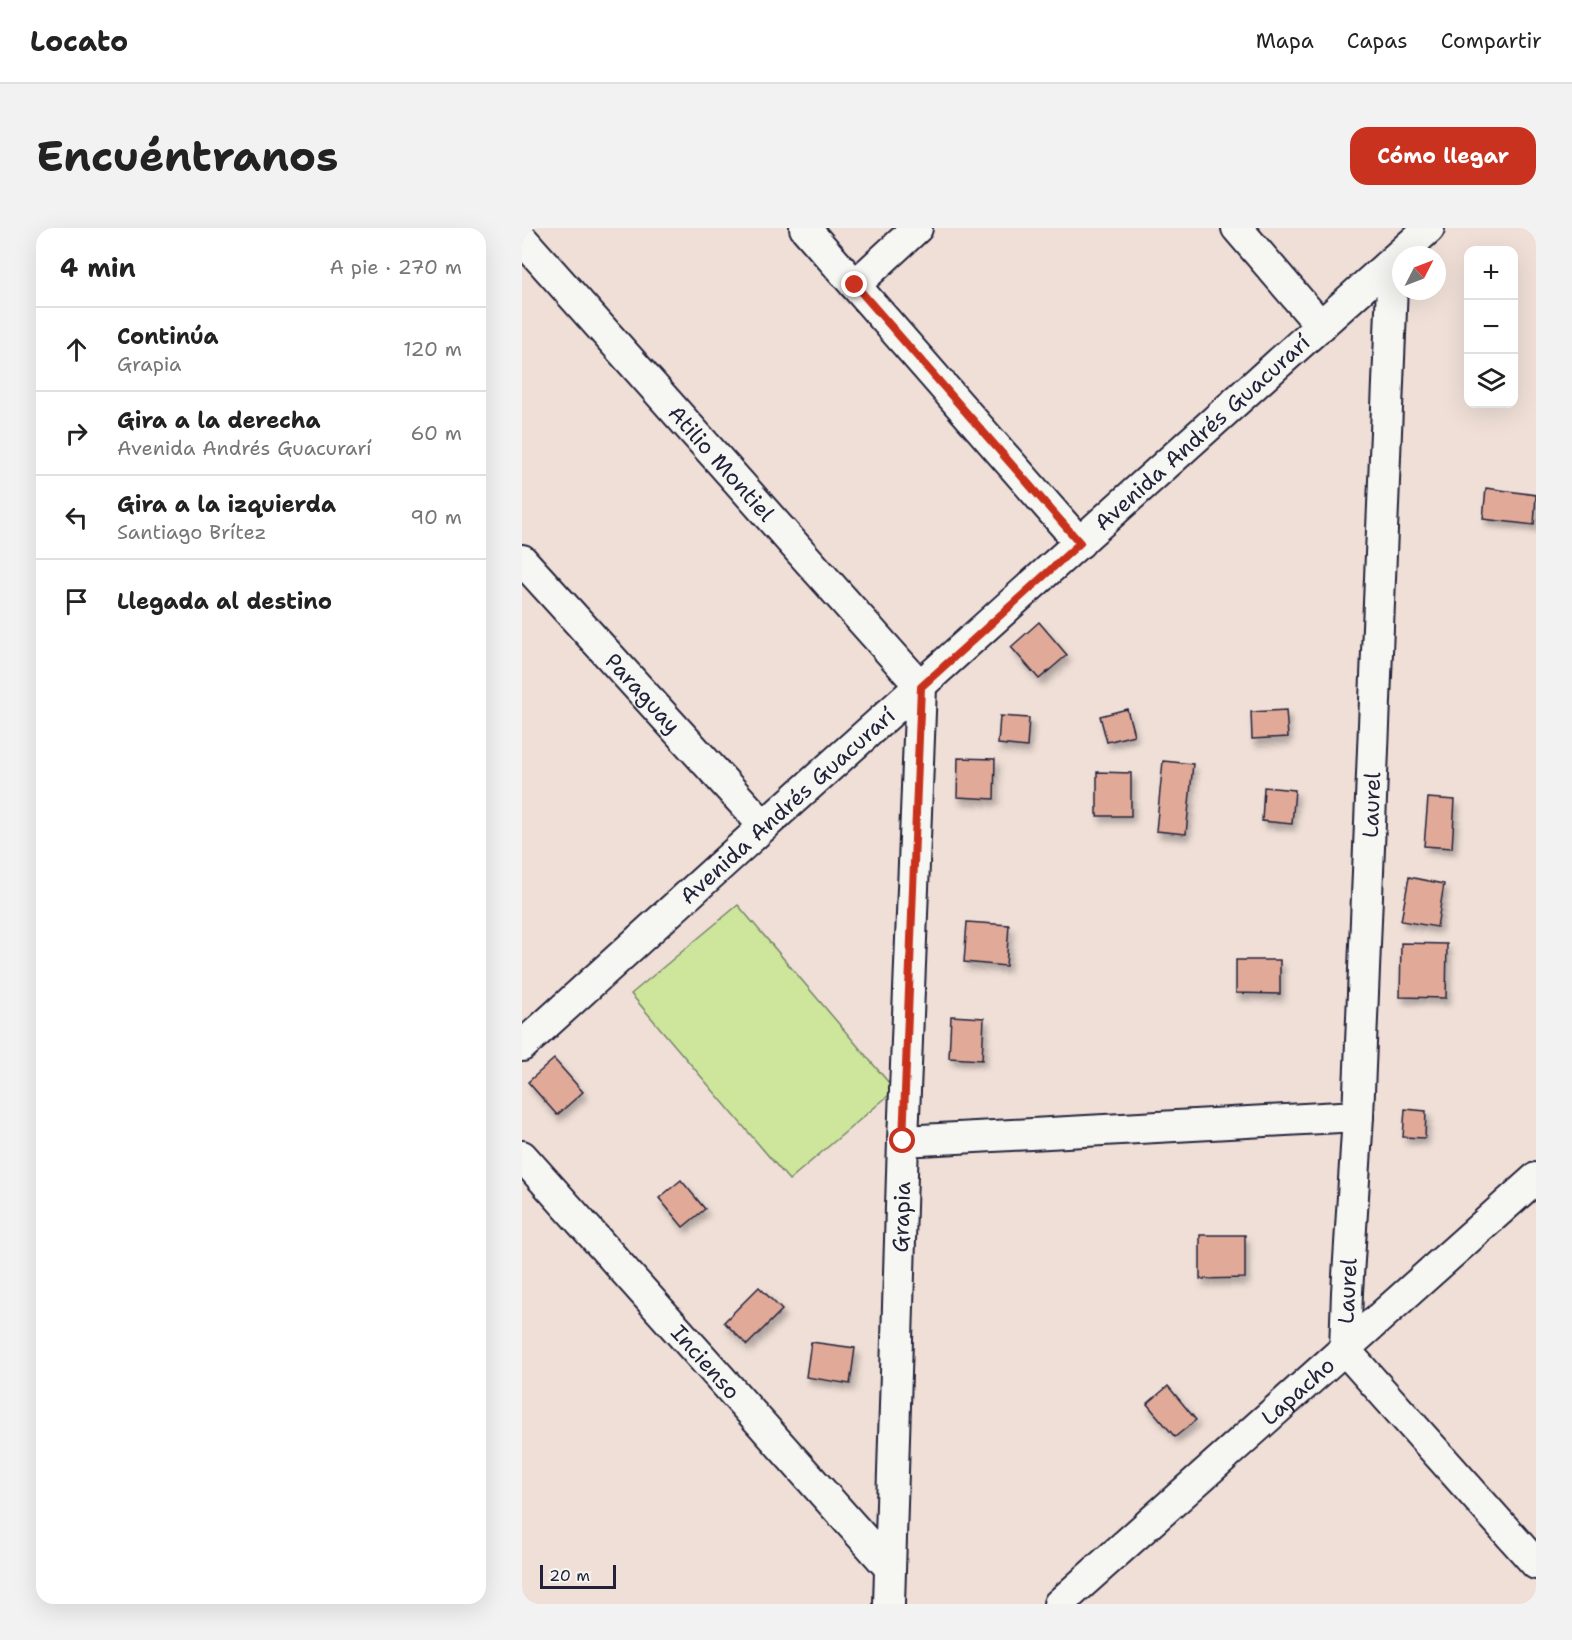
<!DOCTYPE html>
<html lang="es">
<meta charset="utf-8">
<style>
:root{--surface:#fff;--page:#f2f2f2;--text:#222;--muted:#767676;--line:#e0e0e0;--accent:#c8321e}
body{margin:0;font-family:"Shantell Sans",sans-serif;background:var(--page);color:var(--text)}
.controls{position:absolute;right:18px;top:18px;display:grid;overflow:hidden;border-radius:12px;box-shadow:0 6px 24px #0002}
.controls button{width:54px;height:54px;display:grid;place-items:center;padding:0;border:0;border-bottom:2px solid var(--line);background:var(--surface);color:var(--text);font:30px sans-serif}
.compass{position:absolute;left:870px;top:18px;width:54px;height:54px;border-radius:50%;background:var(--surface);box-shadow:0 6px 24px #0002;rotate:48deg}
.scale{position:absolute;left:18px;bottom:15px;width:76px;box-sizing:border-box;padding-left:6px;border:3px solid #22223b;border-top:0;font-size:16px;line-height:21px;white-space:nowrap;color:#22223b;-webkit-text-stroke:4px #f6f6f2;paint-order:stroke}
.stop{position:absolute;width:18px;height:18px;margin:-14px;border:4px solid #c8321e;border-radius:50%;background:#fff}
.stop.end{background:#c8321e;border-color:#fff;box-shadow:0 2px 6px #0008}
.list{margin:0;padding:0;list-style:none}
h2{display:flex;justify-content:space-between;align-items:center;height:78px;margin:0;padding:0 24px;font-size:26px}
h2 small{font-size:20px;font-weight:400;color:var(--muted)}
.list li{display:grid;grid-template-columns:39px 1fr auto;gap:18px;align-items:center;box-sizing:border-box;height:84px;padding:0 24px;border-top:2px solid var(--line)}
.list b{display:block;font-size:22px;white-space:nowrap}
.list p{margin:0;font-size:20px;white-space:nowrap;color:var(--muted)}
.list em{font-size:20px;font-style:normal;color:var(--muted)}
.icon{flex:none;width:33px;height:33px;fill:none;stroke:currentColor;stroke-width:2;stroke-linecap:round;stroke-linejoin:round}
.map{position:relative;flex:none;width:1014px;height:1376px;overflow:hidden;border-radius:18px}
header{display:flex;align-items:center;gap:36px;box-sizing:border-box;height:84px;padding:0 30px;background:var(--surface);border-bottom:2px solid var(--line)}
header strong{font-size:28px}
nav{display:flex;gap:33px;margin-inline-start:auto;font-size:21px}
.intro{display:flex;align-items:center;justify-content:space-between;box-sizing:border-box;height:144px;padding:0 36px}
h1{margin:0;font-size:42px}
.button{padding:15px 27px;border-radius:18px;background:var(--accent);color:#fff;font-size:21px;font-weight:700}
main{display:flex;gap:36px;padding:0 36px}
aside{flex:1;background:var(--surface);border-radius:18px;box-shadow:0 6px 24px #0002}
.map>svg:first-child{display:block}
.green{fill:#cde69b;stroke:#78846b;stroke-width:1.5}
.building{fill:#e0a998;stroke:#22223b;stroke-width:1.5;filter:url(#shadow)}
.lines{fill:none;stroke-linecap:round;stroke-linejoin:round}
.minor-casing{stroke:#22223b;stroke-width:34}
.minor{stroke:#f6f6f2;stroke-width:30}
.route{stroke:#c8321e;stroke-width:8}
.labels{text-anchor:middle;stroke-width:4.5;stroke-linejoin:round;paint-order:stroke}
.street-label{font-size:22px;fill:#22223b;stroke:#f6f6f2}
</style>
<header>
<strong>Locato</strong>
<nav><a>Mapa</a><a>Capas</a><a>Compartir</a></nav>
</header>
<div class="intro"><h1>Encuéntranos</h1><a class="button">Cómo llegar</a></div>
<main>
<aside>
<h2>4 min<small>A pie · 270 m</small></h2>
<ul class="list">
<li><svg class="icon" aria-label="ahead" viewBox="0 0 24 24"><path d="M12 20V5M6 11l6-6 6 6"/></svg><div><b>Continúa</b><p>Grapia</p></div><em>120 m</em></li>
<li><svg class="icon" aria-label="right" viewBox="0 0 24 24"><path d="M7 20v-9h11M14 6l5 5-5 5"/></svg><div><b>Gira a la derecha</b><p>Avenida Andrés Guacurarí</p></div><em>60 m</em></li>
<li><svg class="icon" aria-label="left" viewBox="0 0 24 24"><path d="M17 20v-9H6M10 6l-5 5 5 5"/></svg><div><b>Gira a la izquierda</b><p>Santiago Brítez</p></div><em>90 m</em></li>
<li><svg class="icon" aria-label="arrive" viewBox="0 0 24 24"><path d="M6 21V4h12l-3 4 3 4H6"/></svg><div><b>Llegada al destino</b></div></li>
</ul>
</aside>
<div class="map">
<svg width="1014" height="1376" viewBox="0 0 1014 1376">
<defs>
<filter id="shadow"><feDropShadow dx="3.5" dy="6" stdDeviation="3" flood-color="#0004"/></filter>
</defs>
<rect width="100%" height="100%" fill="#efdfd7"/>
<filter id="ink" filterUnits="userSpaceOnUse"><feTurbulence type="fractalNoise" baseFrequency=".0167" numOctaves="2"/><feDisplacementMap in="SourceGraphic" scale="12" xChannelSelector="R" yChannelSelector="G"/><feConvolveMatrix kernelMatrix="1 2 1 2 8 2 1 2 1" color-interpolation-filters="sRGB"/></filter>
<g filter="url(#ink)">
<polygon class="green" points="216,677 373,862 267,952 109,766"/>
<g class="building">
<polygon points="964,260 1014,267 1012,297 961,291"/>
<polygon points="517,394 545,427 517,451 489,419"/>
<polygon points="605,481 612,507 585,514 578,488"/>
<polygon points="764,482 766,509 730,511 729,484"/>
<polygon points="478,488 507,490 505,519 476,516"/>
<polygon points="436,530 473,531 472,571 435,569"/>
<polygon points="641,533 671,536 664,606 634,603"/>
<polygon points="575,544 609,545 609,588 575,588"/>
<polygon points="742,559 773,562 770,596 740,593"/>
<polygon points="906,570 933,572 930,620 902,618"/>
<polygon points="887,649 922,656 915,699 879,693"/>
<polygon points="445,694 487,697 484,738 442,734"/>
<polygon points="879,715 925,716 924,770 878,769"/>
<polygon points="714,732 758,732 758,766 714,765"/>
<polygon points="429,788 462,790 460,832 427,830"/>
<polygon points="32,831 61,864 35,887 6,854"/>
<polygon points="883,881 904,883 903,910 881,909"/>
<polygon points="159,952 183,981 161,999 137,970"/>
<polygon points="678,1007 723,1007 723,1050 678,1051"/>
<polygon points="237,1059 260,1082 225,1117 202,1094"/>
<polygon points="289,1114 333,1120 328,1156 284,1149"/>
<polygon points="646,1158 674,1192 653,1209 625,1176"/>
</g>
<g class="lines">
<defs>
<g id="minor">
<polyline points="283,0 558,315"/>
<polyline points="715,0 799,98"/>
<path id="s1" d="M0,11L399,459L381,913L367,1376"/>
<polyline points="871,33 836,888 825,1064 823,1122 1014,1336"/>
<polyline points="333,57 395,0"/>
<path id="s2" d="M0,332L242,598"/>
<path id="s3" d="M0,818L242,598L907,0"/>
<polyline points="381,913 836,888"/>
<path id="s4" d="M0,928L368,1340"/>
<path id="s5" d="M537,1376L1014,950"/>
</g>
</defs>
<use href="#minor" class="minor-casing"/>
<use href="#minor" class="minor"/>
</g>
</g>
<g class="lines" filter="url(#ink)">
<polyline class="route" points="333,57 558,315 399,459 381,913"/>
</g>
<g class="labels">
<g class="street-label">
<text dy="8" stroke="none"><textPath href="#s3" startOffset="916">Avenida Andrés Guacurarí</textPath></text>
<text dy="8" stroke="none"><textPath href="#s1" startOffset="300">Atilio Montiel</textPath></text>
<text dy="8" stroke="none"><textPath href="#s2" startOffset="180">Paraguay</textPath></text>
<text dy="8" stroke="none"><textPath href="#s3" startOffset="358">Avenida Andrés Guacurarí</textPath></text>
<text transform="translate(849 577) rotate(-88)" y="8">Laurel</text>
<text transform="translate(379 989) rotate(-88)" y="8">Grapia</text>
<text transform="translate(825 1063) rotate(-87)" y="8">Laurel</text>
<text dy="8" stroke="none"><textPath href="#s4" startOffset="276">Incienso</textPath></text>
<text dy="8" stroke="none"><textPath href="#s5" startOffset="320">Lapacho</textPath></text>
</g>
</g>
</svg>
<div class="controls">
<button>+</button>
<button>−</button>
<button><svg class="icon" aria-label="layers" viewBox="0 0 24 24"><path d="M12 4l9 5-9 5-9-5zM3 14l9 5 9-5"/></svg></button>
</div>
<svg class="compass" viewBox="-18 -18 36 36"><path d="M0-13l5 13h-10z" fill="#e53935"/><path d="M0 13l5-13h-10z" fill="#767676"/></svg>
<div class="scale">20 m</div>
<div class="stop" style="left:381px;top:913px"></div>
<div class="stop end" style="left:333px;top:57px"></div>
</div>
</main>
